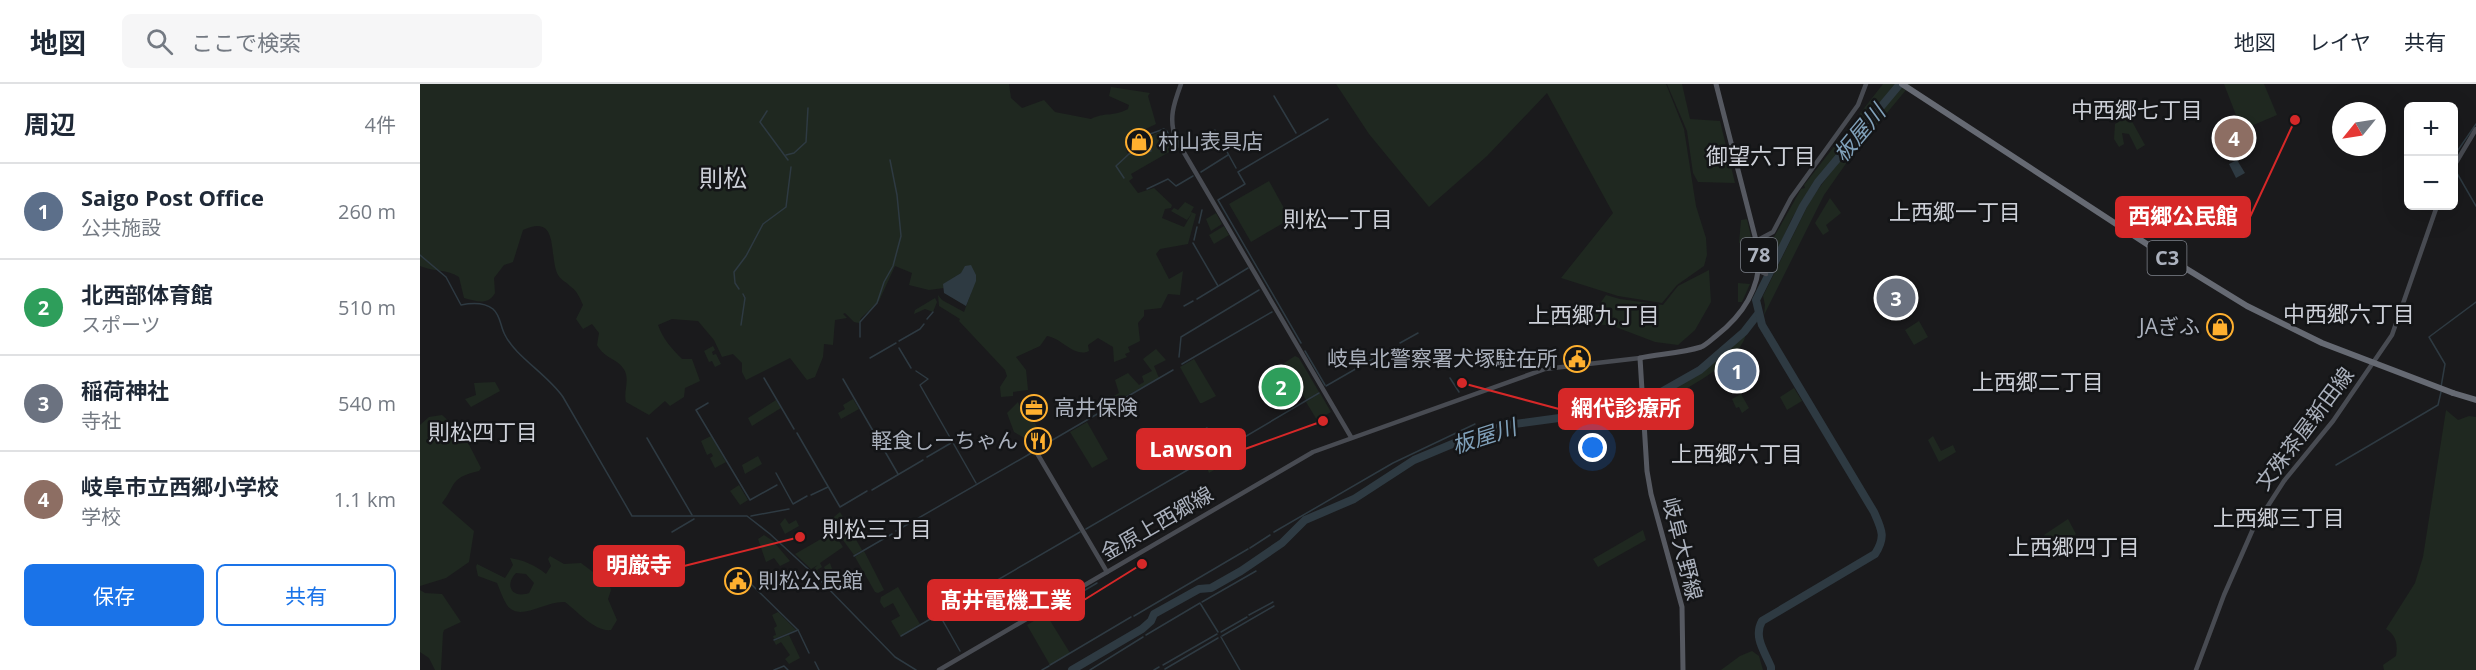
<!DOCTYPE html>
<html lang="ja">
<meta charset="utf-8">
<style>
:root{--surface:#fff;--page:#f6f6f7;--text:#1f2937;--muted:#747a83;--line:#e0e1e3;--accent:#1a73e8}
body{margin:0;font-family:"Open Sans","Noto Sans JP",sans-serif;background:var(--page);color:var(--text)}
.controls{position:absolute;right:18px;top:18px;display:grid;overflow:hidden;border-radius:9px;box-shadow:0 6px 24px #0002}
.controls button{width:54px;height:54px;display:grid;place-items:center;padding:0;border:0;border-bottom:2px solid var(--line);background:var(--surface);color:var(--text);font:30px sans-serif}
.compass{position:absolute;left:1912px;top:18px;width:54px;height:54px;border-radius:50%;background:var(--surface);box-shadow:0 6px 24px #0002;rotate:240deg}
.you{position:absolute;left:1173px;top:364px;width:21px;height:21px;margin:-15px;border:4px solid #fff;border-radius:50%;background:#1a73e8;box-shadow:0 0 0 9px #1a73e833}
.badge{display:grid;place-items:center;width:39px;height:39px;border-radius:50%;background:var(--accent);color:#fff;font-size:20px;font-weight:700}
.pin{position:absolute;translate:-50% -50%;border:3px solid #fff;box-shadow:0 2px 6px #0006}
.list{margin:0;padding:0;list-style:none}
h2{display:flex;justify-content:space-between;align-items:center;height:78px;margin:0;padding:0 24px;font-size:26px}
h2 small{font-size:20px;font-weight:400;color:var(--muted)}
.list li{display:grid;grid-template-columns:39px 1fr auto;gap:18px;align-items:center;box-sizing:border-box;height:96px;padding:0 24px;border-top:2px solid var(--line)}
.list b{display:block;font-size:22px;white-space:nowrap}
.list p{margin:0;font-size:20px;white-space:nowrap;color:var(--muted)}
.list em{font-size:20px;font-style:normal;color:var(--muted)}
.actions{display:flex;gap:12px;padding:18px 24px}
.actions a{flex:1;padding:14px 0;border:2px solid var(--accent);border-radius:9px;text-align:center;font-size:21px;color:var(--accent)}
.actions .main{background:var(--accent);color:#fff}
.icon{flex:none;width:33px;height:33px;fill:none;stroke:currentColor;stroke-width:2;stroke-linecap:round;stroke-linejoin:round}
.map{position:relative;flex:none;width:2056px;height:586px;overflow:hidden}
header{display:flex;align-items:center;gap:36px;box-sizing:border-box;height:84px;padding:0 30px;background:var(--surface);border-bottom:2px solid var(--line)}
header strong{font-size:28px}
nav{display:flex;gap:33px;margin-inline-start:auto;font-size:21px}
.search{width:420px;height:54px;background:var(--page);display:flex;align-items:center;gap:15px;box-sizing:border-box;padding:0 21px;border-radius:9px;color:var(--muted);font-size:22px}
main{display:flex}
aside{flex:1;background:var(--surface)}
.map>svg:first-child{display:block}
.green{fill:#1f2820;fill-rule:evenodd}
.water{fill:#2e3a42}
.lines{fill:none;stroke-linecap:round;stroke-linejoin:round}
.stream{stroke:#2e3a42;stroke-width:1.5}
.river{stroke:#2e3a42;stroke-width:8}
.secondary{stroke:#484b52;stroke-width:4.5}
.primary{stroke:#565961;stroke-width:5}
.highway{stroke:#666a73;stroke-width:6}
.highway-bridge{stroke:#666a73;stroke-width:6}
.labels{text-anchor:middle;stroke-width:5;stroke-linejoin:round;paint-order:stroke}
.shield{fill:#141517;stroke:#7e828b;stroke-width:1.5}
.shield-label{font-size:20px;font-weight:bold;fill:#abb1bd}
.poi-label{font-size:21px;fill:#abb1bd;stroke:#141517;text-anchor:start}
.street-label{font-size:21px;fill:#abb1bd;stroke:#141517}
.neighbourhood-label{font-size:22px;fill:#cdd0d8;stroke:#141517}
.water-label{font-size:22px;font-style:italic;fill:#80a1ba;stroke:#141517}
.quarter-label{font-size:24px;fill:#cdd0d8;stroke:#141517}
.leader{fill:none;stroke:#d62828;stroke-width:2}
.callout-dot{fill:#d62828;stroke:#141517;stroke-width:2}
.callout{fill:#d62828;stroke:#d62828;stroke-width:2}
.callout-label{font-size:22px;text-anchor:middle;font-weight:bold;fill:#fff}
</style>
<header>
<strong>地図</strong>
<div class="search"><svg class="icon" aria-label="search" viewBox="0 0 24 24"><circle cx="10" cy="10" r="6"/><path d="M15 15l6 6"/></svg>ここで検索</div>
<nav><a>地図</a><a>レイヤ</a><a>共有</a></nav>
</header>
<main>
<aside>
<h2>周辺<small>4件</small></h2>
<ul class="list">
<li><span class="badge" style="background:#5c6f8a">1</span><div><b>Saigo Post Office</b><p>公共施設</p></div><em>260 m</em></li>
<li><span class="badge" style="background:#2e9e5b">2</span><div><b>北西部体育館</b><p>スポーツ</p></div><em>510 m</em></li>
<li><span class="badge" style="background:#6b7280">3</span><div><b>稲荷神社</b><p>寺社</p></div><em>540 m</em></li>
<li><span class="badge" style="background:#8d6e63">4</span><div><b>岐阜市立西郷小学校</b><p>学校</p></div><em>1.1 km</em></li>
</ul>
<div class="actions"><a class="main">保存</a><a>共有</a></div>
</aside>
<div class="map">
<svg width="2056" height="586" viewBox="0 0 2056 586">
<rect width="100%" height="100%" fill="#1a1a1c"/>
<g class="green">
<path d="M0,0H589L591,14L602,24L624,16L635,28L671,35C684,28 693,33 708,25L709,21L689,12L691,3L730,9L728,12L736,40L705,55L707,69L732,67L730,52L744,46L756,64L711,90L713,94L709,97L718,109L734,104L752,121L751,124L745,125L742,134L764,143L772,129L767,136L751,127L754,124L758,126L765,118L774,123L771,128L776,130L768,160L740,165L736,170L749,195L763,187L760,211L748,210L741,224L724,226V232L718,239L720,257L708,263L710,268L705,270L707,273L694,278L693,263L678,254L668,261L669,267C654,274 642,254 627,252L620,262L596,273L606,286L608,306L593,308V312L581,313L580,303L587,292L585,286L539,237L540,235L519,222L518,211L522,216L544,228L551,209L541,189L524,200V204L509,206L489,201L492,189L475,182L459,217L441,234L439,239L434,238L425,229L423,230L427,234L415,236L413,261L404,260L403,273L395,293L387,296L370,274L326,296L322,288V279L313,270L302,273L294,256L278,237L252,235L238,241C243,255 251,264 262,275H272L280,297L265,304L264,313L250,322L245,317L229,331L206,318C203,307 211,294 203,284C196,274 185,275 177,261L179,249L172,240L163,245L156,235L163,221C160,214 157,207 150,202C145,197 140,196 137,189C129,169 139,129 103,146L93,178L84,181L74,194L75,209C68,222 56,217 44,214L39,193C27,185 14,188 0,182Z"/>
<polygon points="916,0 1246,0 1264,45 1276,122 1286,154 1287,171 1284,182 1257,201 1242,219 1198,212 1141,194 1193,129 1127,9 1067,72 1009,123 949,50"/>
<polygon points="1247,0 1262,0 1270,35 1300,37 1315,99 1278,98 1273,89 1267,47"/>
<polygon points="1463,0 1475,0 1389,106 1371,136 1349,186 1343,181 1346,159 1354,153 1381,105 1385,104 1384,101"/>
<polygon points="1483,0 1491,0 1432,71 1404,111 1344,231 1345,221 1343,212 1391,115 1427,66"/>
<polygon points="1804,0 1844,0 1857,31 1824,45 1821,44"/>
<polygon points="1709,32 1725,61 1717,66 1709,50 1702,49 1704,60 1699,63 1694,55 1695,40"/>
<polygon points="849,97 870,135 831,158 809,120"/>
<polygon points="1410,114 1421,129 1406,141 1409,147 1403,151 1395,139"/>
<polygon points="796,129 802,140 791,147 786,135"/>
<polygon points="1327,135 1332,157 1319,159 1321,136"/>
<polygon points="804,142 809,151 794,160 789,151"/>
<polygon points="1289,186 1291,218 1275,246 1258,261 1235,258 1193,242 1176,240 1170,234 1186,211 1200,215 1243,221 1258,202"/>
<polygon points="1318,199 1330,200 1322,218 1318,218"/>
<polygon points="515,214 517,218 513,228 505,225 494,230 495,226"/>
<polygon points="1499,237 1508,253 1494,261 1485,246"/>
<path d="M1326,250C1320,279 1257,310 1232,323V313L1273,293Z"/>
<polygon points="293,262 295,266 292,268 293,271 296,270 301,280 295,283 292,277 289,278 284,267"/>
<polygon points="736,265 746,276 734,282 739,294 695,318 692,313 699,309 695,296 708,289 719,301 724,298 722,292 732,287 723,275"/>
<polygon points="875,272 879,274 899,308 886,316 864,279"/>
<polygon points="774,275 796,312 782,319 780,319 760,283"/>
<polygon points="75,298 80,307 51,323 45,315 56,311 54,299"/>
<polygon points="1374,304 1382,317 1367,326 1360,313"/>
<polygon points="900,309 911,328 897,336 886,318"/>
<polygon points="1321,310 1329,324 1322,329 1319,323 1316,324 1312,315"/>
<polygon points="433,315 439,325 421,335 418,329 425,325 423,321"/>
<polygon points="356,316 361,324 332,342 328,334"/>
<polygon points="598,318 600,323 609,325 613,339 615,339 617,343 610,357 594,348 587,329"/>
<path d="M2026,326L2038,336L2049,332L2056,333V586H1964L1963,581L1976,572C1978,560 1976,551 1966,545L1995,499L2003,473Z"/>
<path d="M22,331L44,351L61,384L59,387C29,394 37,400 22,419L54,447L49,478L26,494L0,502V341L9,333Z"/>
<polygon points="667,338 688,375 672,384 650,348"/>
<polygon points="291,352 306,378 295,384 290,374 293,372 291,369 287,371 281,357"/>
<polygon points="1513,352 1521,367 1533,361 1536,368 1519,378 1508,356"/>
<polygon points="801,367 808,378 789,389 787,384 797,378 794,371"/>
<polygon points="338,372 342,380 325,390 322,381"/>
<polygon points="319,401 328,416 320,421 310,407"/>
<polygon points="420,428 442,466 434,471 409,437"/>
<polygon points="365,434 369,440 376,436 379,442 365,450 360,440"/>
<polygon points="1648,435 1656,450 1633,468 1624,451"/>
<polygon points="1223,446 1226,456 1178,483 1173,475"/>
<polygon points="413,448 423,463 400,479 402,483 397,486 403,495 408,491 404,483 410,479 414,491 409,494 412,499 408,502 392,486 398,481 391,485 375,470"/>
<polygon points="344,451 353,457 370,477 360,482 354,474 346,478 338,455"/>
<polygon points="444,467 464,506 458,509 455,508 435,473"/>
<path d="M130,472L144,480L161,479L189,500L191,506L188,515L197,536L191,546C175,548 157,527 145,518C126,516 99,539 87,521C83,515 80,506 77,499L58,492L56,483L57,480L85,494L93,481L90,474C103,476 115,481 126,490L131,482L128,475ZM96,489L106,490L114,499L109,509C92,515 84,501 96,489Z"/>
<polygon points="478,503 500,540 480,552 471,537 480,532 473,519 464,524 460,518 461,513"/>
<polygon points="0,506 5,509 22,510 41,538 24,546 23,549 21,586 15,586 9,574 0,568"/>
<polygon points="358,528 376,546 354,555 353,552 356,551 354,544 357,542 352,531"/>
<polygon points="626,530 650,569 630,581 607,541"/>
<polygon points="369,551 380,574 369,580 365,575 370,571 361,558 356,561 354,557"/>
<polygon points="1332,567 1339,572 1343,586 1301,586 1320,572"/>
</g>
<g class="water">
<polygon points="1817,76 1825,89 1816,94 1809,80"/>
<polygon points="551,181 556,191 556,197 546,222 524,209 523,200 541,189 545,182"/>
</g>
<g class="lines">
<g class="stream">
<polyline points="854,12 876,49"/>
<polyline points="347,27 340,38 368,76"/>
<polyline points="795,46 816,84"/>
<polyline points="366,71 374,69 386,58 388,24"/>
<polyline points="2034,72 2056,40"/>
<polyline points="2034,84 2056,122"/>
<polyline points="781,88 808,71"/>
<polyline points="704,94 696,82 709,70 731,67 730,50 744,45 747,47 756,64"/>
<polyline points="727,105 748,95 756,102 773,92"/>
<polyline points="779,139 782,126"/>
<polyline points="774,156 777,143"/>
<polyline points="773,159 798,202"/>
<path d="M0,171L26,193L41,221C51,219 64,218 73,225C81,232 80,242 85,251C95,272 128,291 143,313L212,432H327L350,450L399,495L475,573L496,586"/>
<polyline points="319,205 315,199 314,188 326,172 343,140 366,123 371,83"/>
<polyline points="777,215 828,184"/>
<polyline points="764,222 773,217"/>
<polyline points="507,235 513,228"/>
<polyline points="321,241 325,214 323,210"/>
<polyline points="440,253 440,238 457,219 464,198 473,182 481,152 477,111 470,76"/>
<polyline points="479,257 500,245 504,240"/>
<polyline points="881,259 798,116 825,100 818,88 908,35"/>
<polyline points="980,259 998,249"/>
<polyline points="479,264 491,284"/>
<polyline points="885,267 905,301"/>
<polyline points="759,273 761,253 839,206"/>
<polyline points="450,274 476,259"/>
<polyline points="762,280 852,228"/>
<polyline points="496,287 508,295 500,301 556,399"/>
<polyline points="344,294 374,345"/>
<polyline points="1030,294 1039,308"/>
<polyline points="423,295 478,390"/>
<polyline points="906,302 972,264"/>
<polyline points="2021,303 2025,280 2009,253 2056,218"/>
<polyline points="288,319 276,326 330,416 357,401"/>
<polyline points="377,349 420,423 447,407"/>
<polyline points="227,354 272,431"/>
<polyline points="806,364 899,309"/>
<polyline points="617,365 753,286"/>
<polyline points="507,373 531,359"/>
<polyline points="785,376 800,366"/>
<polyline points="774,381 762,359 787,344"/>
<polyline points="1916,381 2018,321 2021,308"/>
<polyline points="356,389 373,420 387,412"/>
<polyline points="452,406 503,376"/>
<polyline points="391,411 408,403"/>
<polyline points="331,432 369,425"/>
<polyline points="666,445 783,377"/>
<polyline points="476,447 613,368"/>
<polyline points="252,448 274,435"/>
<polyline points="854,448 973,379 1055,340"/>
<polyline points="830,464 850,451"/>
<polyline points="434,472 472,450"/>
<polyline points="332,501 378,546 389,569"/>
<polyline points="782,518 836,487"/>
<polyline points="524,527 660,448"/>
<polyline points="628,528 677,499"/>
<polyline points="829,531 853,518"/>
<polyline points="714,532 828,465"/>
<polyline points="801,548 827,533"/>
<polyline points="726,551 780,519 798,548"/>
<polyline points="481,552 519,530 540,567"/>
<polyline points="802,552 854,522"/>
<polyline points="801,553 820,586"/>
<polyline points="354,556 378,546"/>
<polyline points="395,578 399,586"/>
<polyline points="630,581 711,533"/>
<polyline points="743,581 797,550"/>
<polyline points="745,585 798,554"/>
<polyline points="354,586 364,582 368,586"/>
<polyline points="622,586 629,582"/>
<polyline points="670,586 723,553"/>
<polyline points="734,586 739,583"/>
</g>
<g class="river">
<polyline points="652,586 722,545 731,537 734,530 779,505 791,504 821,487 862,459 885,436 934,415 994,376 1049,353 1087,341 1213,324 1280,286 1324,248 1338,230"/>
<path d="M1351,586V583C1345,568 1333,553 1342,537L1455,470C1466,453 1462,446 1454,428L1342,241L1336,216L1383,122L1398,98L1480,0"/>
</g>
<g class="secondary">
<path d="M761,0C754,19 748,35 756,55L931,353"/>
<polyline points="2034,82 2056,45"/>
<polyline points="1336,157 1353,148 1371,114 1438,21 1446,0"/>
<polyline points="1339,187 1346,190"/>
<polyline points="614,364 687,488"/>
<polyline points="519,586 893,368 1125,285 1220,274"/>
<polyline points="1776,586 1804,511 1833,445 1864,397 1913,337 1972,251 2017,122"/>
</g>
<path class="primary" d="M1263,586L1262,523L1231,410L1227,387L1220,274C1240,270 1262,269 1281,263C1286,261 1291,256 1296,252C1323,231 1341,203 1339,168L1296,0"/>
<polyline class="highway" points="2033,309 2056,316"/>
<polyline class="highway-bridge" points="1482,0 1739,168 1827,222 1902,259 2033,309"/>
</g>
<defs>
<symbol id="shop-ring" viewBox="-11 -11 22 22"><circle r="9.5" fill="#141517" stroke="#ffb02f" stroke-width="1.5"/><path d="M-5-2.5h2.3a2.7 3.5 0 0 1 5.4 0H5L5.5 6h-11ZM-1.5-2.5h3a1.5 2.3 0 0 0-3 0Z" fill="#ffb02f"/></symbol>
<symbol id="civic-ring" viewBox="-11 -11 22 22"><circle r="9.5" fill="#141517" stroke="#ffb02f" stroke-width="1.5"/><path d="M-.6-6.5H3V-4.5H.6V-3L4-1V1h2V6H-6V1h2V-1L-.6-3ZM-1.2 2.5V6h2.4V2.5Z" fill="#ffb02f"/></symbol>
<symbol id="office-ring" viewBox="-11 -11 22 22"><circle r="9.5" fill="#141517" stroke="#ffb02f" stroke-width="1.5"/><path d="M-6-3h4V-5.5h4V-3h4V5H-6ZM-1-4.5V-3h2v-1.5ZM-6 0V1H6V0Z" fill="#ffb02f"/></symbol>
<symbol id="restaurant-ring" viewBox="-11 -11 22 22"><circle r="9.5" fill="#141517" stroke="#ffb02f" stroke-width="1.5"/><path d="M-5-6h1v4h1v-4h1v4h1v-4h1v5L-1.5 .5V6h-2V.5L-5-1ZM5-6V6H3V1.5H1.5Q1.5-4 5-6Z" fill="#ffb02f"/></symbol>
</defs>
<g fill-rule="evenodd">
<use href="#shop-ring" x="704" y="43" width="30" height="30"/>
<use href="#shop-ring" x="1785" y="228" width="30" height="30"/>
<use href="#civic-ring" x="1142" y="260" width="30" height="30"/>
<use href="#office-ring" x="599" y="309" width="30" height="30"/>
<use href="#restaurant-ring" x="603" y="342" width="30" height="30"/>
<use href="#civic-ring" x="303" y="482" width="30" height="30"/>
</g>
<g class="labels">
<g class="shield">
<rect x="1321" y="154" width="36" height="34" rx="4.5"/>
<rect x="1727.5" y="157" width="39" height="34" rx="4.5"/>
</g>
<g class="shield-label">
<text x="1339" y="178">78</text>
<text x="1747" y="181">C3</text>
</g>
<g class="poi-label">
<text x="738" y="65">村山表具店</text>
<text x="1780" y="250" text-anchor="end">JAぎふ</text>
<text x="1138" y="282" text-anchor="end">岐阜北警察署犬塚駐在所</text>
<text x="634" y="331">高井保険</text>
<text x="598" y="364" text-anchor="end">軽食しーちゃん</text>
<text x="338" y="504">則松公民館</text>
</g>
<g class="street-label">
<text transform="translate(1885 345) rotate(-53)" y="7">文殊茶屋新田線</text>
<text transform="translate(737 440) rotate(-30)" y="7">金原上西郷線</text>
<text transform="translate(1262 465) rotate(76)" y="7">岐阜大野線</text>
</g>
<g class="neighbourhood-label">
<text x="1717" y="34">中西郷七丁目</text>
<text x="1341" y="80">御望六丁目</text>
<text x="1535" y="136">上西郷一丁目</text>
<text x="918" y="143">則松一丁目</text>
<text x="1929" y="238">中西郷六丁目</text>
<text x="1174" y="239">上西郷九丁目</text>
<text x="1618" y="306">上西郷二丁目</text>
<text x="63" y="356">則松四丁目</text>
<text x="1317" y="378">上西郷六丁目</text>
<text x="1859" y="442">上西郷三丁目</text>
<text x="457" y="453">則松三丁目</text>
<text x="1654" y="471">上西郷四丁目</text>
</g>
<g class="water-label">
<text transform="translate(1439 49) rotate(-50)" y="8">板屋川</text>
<text transform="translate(1064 352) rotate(-18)" y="8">板屋川</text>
</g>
<g class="quarter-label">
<text x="303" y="103">則松</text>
</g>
</g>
<path class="leader" d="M1875 36L1830 133M1042 299L1139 325M903 337L825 365M380 453L264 482M722 480L664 516"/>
<g class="callout-dot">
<circle cx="1875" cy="36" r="6"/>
<circle cx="1042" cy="299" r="6"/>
<circle cx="903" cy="337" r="6"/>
<circle cx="380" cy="453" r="6"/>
<circle cx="722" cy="480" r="6"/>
</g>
<g class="callout">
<rect x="1696" y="113" width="134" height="40" rx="6"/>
<rect x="1139" y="305" width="134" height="40" rx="6"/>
<rect x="717" y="345" width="108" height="40" rx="6"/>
<rect x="174" y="462" width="90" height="40" rx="6"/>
<rect x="508" y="496" width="156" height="40" rx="6"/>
</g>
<g class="callout-label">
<text x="1763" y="140">西郷公民館</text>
<text x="1206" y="332">網代診療所</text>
<text x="771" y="373">Lawson</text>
<text x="219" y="489">明厳寺</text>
<text x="586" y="524">髙井電機工業</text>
</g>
</svg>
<div class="controls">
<button>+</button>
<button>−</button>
</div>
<svg class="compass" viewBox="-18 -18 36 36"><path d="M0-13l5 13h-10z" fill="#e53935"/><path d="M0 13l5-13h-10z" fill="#747a83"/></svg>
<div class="you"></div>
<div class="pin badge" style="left:1317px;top:287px;background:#5c6f8a">1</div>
<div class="pin badge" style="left:861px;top:303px;background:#2e9e5b">2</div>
<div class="pin badge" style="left:1476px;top:214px;background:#6b7280">3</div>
<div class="pin badge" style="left:1814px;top:54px;background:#8d6e63">4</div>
</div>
</main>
